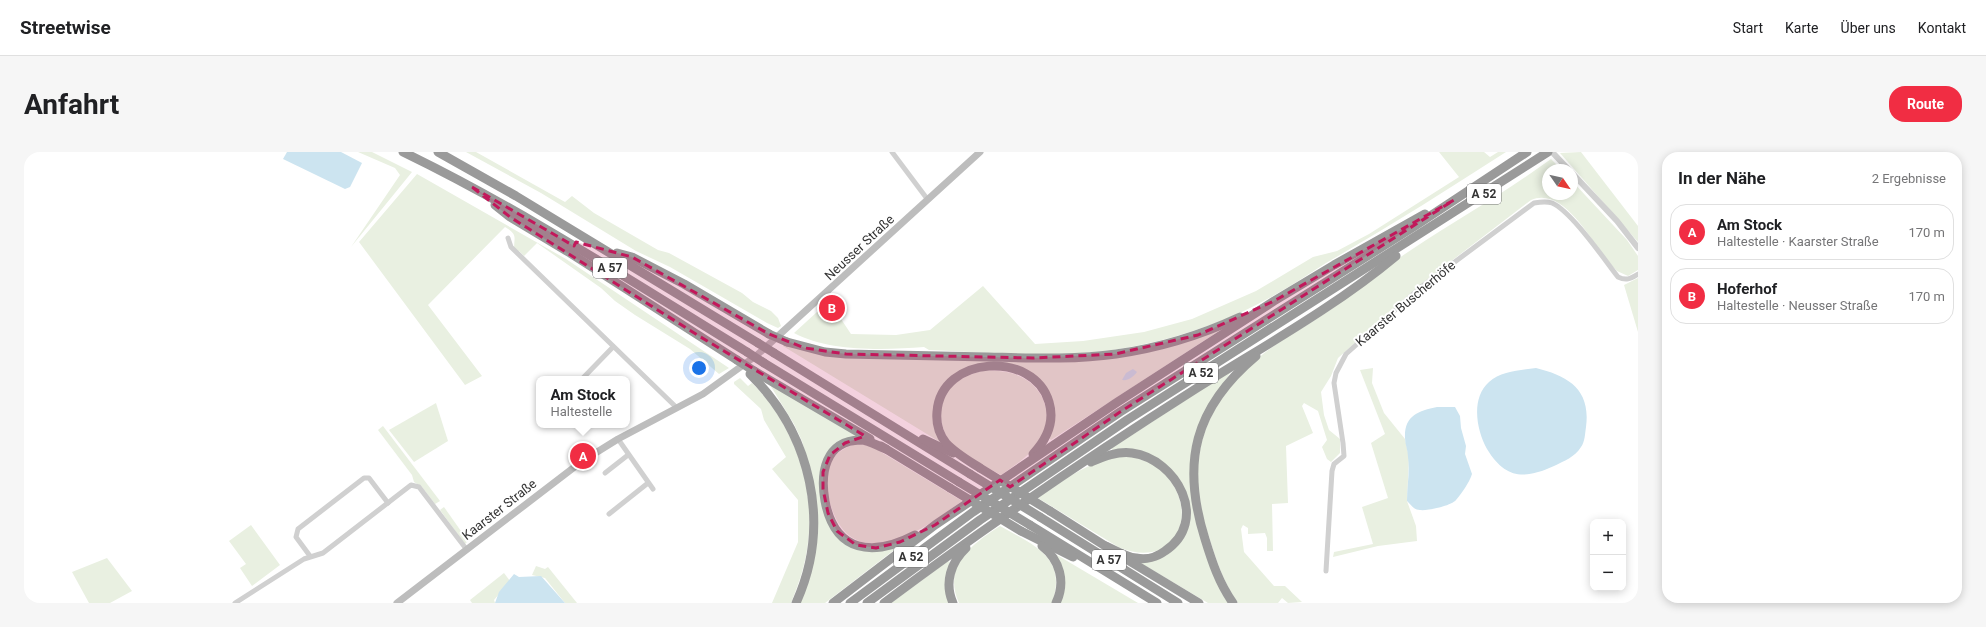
<!DOCTYPE html>
<html lang="de">
<meta charset="utf-8">
<style>
:root{--surface:#fff;--page:#f6f6f6;--text:#202124;--muted:#757577;--line:#e0e0e0;--accent:#f12d43}
body{margin:0;font-family:Roboto,sans-serif;background:var(--page);color:var(--text)}
.controls{position:absolute;right:12px;bottom:12px;display:grid;overflow:hidden;border-radius:8px;box-shadow:0 2px 10px #0003}
.controls button{width:36px;height:36px;display:grid;place-items:center;padding:0;border:0;border-bottom:1px solid var(--line);background:var(--surface);color:var(--text);font:20px sans-serif}
.compass{position:absolute;left:1518px;top:12px;width:36px;height:36px;border-radius:50%;background:var(--surface);box-shadow:0 2px 10px #0003;rotate:124deg}
.you{position:absolute;left:675px;top:216px;width:14px;height:14px;margin:-10px;border:3px solid #fff;border-radius:50%;background:#1a73e8;box-shadow:0 0 0 6px #1a73e833}
.badge{display:grid;place-items:center;width:26px;height:26px;border-radius:50%;background:var(--accent);color:#fff;font-size:13px;font-weight:700}
.pin{position:absolute;translate:-50% -50%;border:2px solid #fff;box-shadow:0 1px 4px #0006}
.popup{position:absolute;left:512px;top:224px;width:94px;height:52px;box-sizing:border-box;display:grid;place-content:center;border-radius:8px;background:var(--surface);filter:drop-shadow(0 1px 3px #0005);font-size:13px;white-space:nowrap;color:var(--muted)}
.popup b{font-size:15px;color:var(--text)}
.popup::after{content:'';position:absolute;left:50%;top:100%;margin-left:-8px;border:8px solid transparent;border-top-color:var(--surface)}
.list{margin:0;padding:0;list-style:none}
h2{display:flex;justify-content:space-between;align-items:center;height:52px;margin:0;padding:0 16px;font-size:17px}
h2 small{font-size:13px;font-weight:400;color:var(--muted)}
.list li{display:grid;grid-template-columns:26px 1fr auto;gap:12px;align-items:center;box-sizing:border-box;height:56px;margin:0 8px 8px;padding:0 8px;border:1px solid var(--line);border-radius:16px}
.list b{display:block;font-size:15px;white-space:nowrap}
.list p{margin:0;font-size:13px;white-space:nowrap;color:var(--muted)}
.list em{font-size:13px;font-style:normal;color:var(--muted)}
.map{position:relative;flex:none;width:1614px;height:451px;overflow:hidden;border-radius:16px}
header{display:flex;align-items:center;gap:24px;box-sizing:border-box;height:56px;padding:0 20px;background:var(--surface);border-bottom:1px solid var(--line)}
header strong{font-size:19px}
nav{display:flex;gap:22px;margin-inline-start:auto;font-size:14px}
.intro{display:flex;align-items:center;justify-content:space-between;box-sizing:border-box;height:96px;padding:0 24px}
h1{margin:0;font-size:28px}
.button{padding:10px 18px;border-radius:16px;background:var(--accent);color:#fff;font-size:14px;font-weight:700}
main{display:flex;gap:24px;padding:0 24px}
aside{flex:1;background:var(--surface);border-radius:16px;box-shadow:0 2px 10px #0003}
.map>svg:first-child{display:block}
.green{fill:#e9f0e1}
.water{fill:#cce4f0}
.lines{fill:none;stroke-linecap:round;stroke-linejoin:round}
.minor{stroke:#d0d0d0;stroke-width:5}
.tertiary{stroke:#d0d0d0;stroke-width:6}
.secondary{stroke:#bdbdbd;stroke-width:7}
.motorway{stroke:#9a9a9a;stroke-width:9}
.motorway-bridge{stroke:#9a9a9a;stroke-width:9}
.marked{fill:#c2185b;fill-opacity:0.2;stroke:#c2185b;stroke-width:3;stroke-dasharray:8 5;stroke-linejoin:round}
.labels{text-anchor:middle;stroke-width:4;stroke-linejoin:round;paint-order:stroke}
.shield{fill:#fff;stroke:#707070;stroke-width:1}
.shield-label{font-size:12px;font-weight:bold;fill:#333}
.street-label{font-size:13px;fill:#333;stroke:#fff}
</style>
<header>
<strong>Streetwise</strong>
<nav><a>Start</a><a>Karte</a><a>Über uns</a><a>Kontakt</a></nav>
</header>
<div class="intro"><h1>Anfahrt</h1><a class="button">Route</a></div>
<main>
<div class="map">
<svg width="1614" height="451" viewBox="0 0 1614 451">
<rect width="100%" height="100%" fill="#fff"/>
<g class="green">
<polygon points="334,0 348,0 388,20 327,95 376,23 371,16"/>
<polygon points="442,0 452,0 541,50 548,44 570,61 634,98 645,101 718,141 729,150 747,159 754,166 757,174 754,176 743,171 646,115 612,99 517,41"/>
<path d="M1415,0H1460L1466,5L1474,0H1482C1423,38 1363,76 1302,111C1286,121 1270,132 1254,141C1212,166 1164,183 1116,193C1047,208 974,201 905,198L900,195C861,198 805,200 770,181L793,160L815,155L813,161L827,182L872,183L906,178L959,134L1011,192L1059,189L1120,180L1168,167L1232,139L1289,105L1313,99L1345,82L1435,25Z"/>
<polygon points="1557,0 1614,74 1614,90 1536,1"/>
<path d="M1527,7L1538,18H1524V42H1548V29L1603,88L1614,104V118L1604,124L1593,119C1571,99 1543,33 1507,48L1396,133L1314,206L1307,224L1297,240L1300,263L1305,278L1316,287V301L1307,310L1303,307L1298,295L1303,288L1294,259L1280,251L1278,254L1289,281L1262,294L1264,351L1248,352L1249,399H1243V386L1241,381L1224,382V376L1219,373L1217,377L1220,400L1250,434H1261L1278,450L1264,451L1258,446L1254,451H1214C1199,430 1192,407 1184,382C1160,311 1178,256 1233,207C1255,188 1282,175 1306,158C1334,139 1359,116 1387,98C1434,67 1482,40 1527,7Z"/>
<path d="M393,22L542,107L705,216L695,222L666,197L611,163L591,149L577,136L513,91L500,104L495,99L494,101L490,98C490,84 494,83 481,75L404,153L458,224L441,233L335,90Z"/>
<polygon points="1614,126 1614,180 1600,133"/>
<polygon points="1198,177 1027,288 1025,286 1021,235 969,211 917,237 916,290 759,194 759,192 786,200 1043,209"/>
<polygon points="1349,216 1348,231 1360,261 1381,287 1385,305 1383,349 1392,374 1393,389 1354,394 1309,405 1310,400 1349,392 1338,355 1364,346 1347,291 1361,282 1336,218"/>
<path d="M962,218C973,219 985,219 995,224C1019,234 1030,262 1018,285C1009,302 992,312 977,323C962,314 935,302 925,288C914,273 914,247 928,234C938,225 950,221 962,218Z"/>
<polygon points="1208,218 1184,256 1167,337 1205,451 1184,451 1115,410 1137,406 1149,398 1164,375 1166,357 1141,312 1132,306 1116,298 1088,299 1088,296"/>
<path d="M716,226L724,234L728,231C768,270 792,333 784,390C782,411 775,431 767,451H748L774,390V348L748,317L762,305L740,268L737,257L710,232V230Z"/>
<polygon points="746,233 834,284 798,312 795,325 796,344 821,390 874,395 801,451 774,451 785,423 789,329 778,289 770,272"/>
<polygon points="412,251 424,289 390,310 365,278"/>
<polygon points="359,274 416,349 411,352 398,335 390,330 388,323 354,278"/>
<path d="M832,292L847,294L938,349C914,366 885,389 854,391C825,394 811,372 805,347C799,321 804,300 832,292Z"/>
<path d="M1110,305C1117,308 1127,310 1133,315C1180,353 1156,419 1096,396L1014,346C1036,330 1059,314 1085,306C1093,304 1102,305 1110,305Z"/>
<polygon points="420,355 444,389 441,392 416,358"/>
<polygon points="227,373 256,413 228,434 216,416 222,412 205,389"/>
<path d="M976,374C1009,393 1044,405 1028,451H935C918,414 948,392 976,374Z"/>
<polygon points="1033,403 1114,451 1035,451"/>
<polygon points="83,406 108,439 86,451 65,451 48,420"/>
<polygon points="924,409 926,410 921,428 926,451 867,451"/>
<polygon points="512,414 521,417 524,415 553,451 541,451 521,426 508,423"/>
<polygon points="480,421 486,429 470,448 471,451 448,451 446,448"/>
</g>
<g class="water">
<polygon points="263,0 317,0 338,11 326,35 321,37 259,7"/>
<path d="M1512,216C1544,224 1567,237 1562,275C1561,281 1561,290 1557,295C1551,305 1540,309 1530,314C1501,327 1482,328 1463,297C1452,277 1447,246 1465,230C1477,219 1497,218 1512,216Z"/>
<path d="M1109,217L1113,220C1109,225 1104,229 1098,228L1102,221Z"/>
<path d="M1413,255H1431L1436,264L1437,276L1442,294L1441,302L1448,322C1445,331 1438,341 1432,348C1427,354 1403,359 1396,358C1390,358 1387,353 1383,349C1383,334 1386,319 1384,305C1384,299 1381,292 1381,286C1380,264 1394,259 1413,255Z"/>
<polygon points="490,422 495,425 517,424 541,451 471,451 475,440"/>
</g>
<g class="lines">
<g class="minor">
<polyline points="868,0 904,48"/>
<polyline points="484,86 487,95 653,256"/>
<polyline points="558,227 589,195"/>
<polyline points="594,287 629,337"/>
<polyline points="581,321 604,303"/>
<polyline points="585,362 624,331"/>
<polyline points="286,404 272,385 274,377 340,326 345,326 364,351"/>
<path d="M1302,419L1308,319L1310,312L1320,304L1319,291L1310,231L1312,221L1322,202L1397,135L1510,51C1516,50 1522,49 1528,51C1547,59 1580,107 1594,125C1602,129 1606,127 1614,122"/>
<polyline points="211,451 280,407 299,401 387,333 395,335 443,398"/>
</g>
<g class="tertiary">
<polyline points="1528,0 1545,18"/>
<polyline points="1548,21 1593,69 1614,96"/>
</g>
<polyline class="secondary" points="373,451 557,310 594,287 679,242 733,203 956,0"/>
<g class="motorway">
<path d="M379,0C499,58 610,131 723,200"/>
<polyline points="414,0 492,44 734,191"/>
<polyline points="471,53 486,65 546,101 713,208"/>
<polyline points="593,101 608,105 660,132 745,182"/>
<path d="M763,190L801,200L822,202C869,203 917,204 964,205C1007,206 1050,208 1092,202C1135,196 1177,183 1216,165"/>
<polyline points="750,201 946,322"/>
<polyline points="740,211 935,330"/>
<polyline points="730,219 846,287"/>
<path d="M726,222C787,282 808,372 772,451"/>
<polyline points="899,287 929,301"/>
<polyline points="857,294 926,336"/>
<path d="M862,297C853,294 846,288 836,288C801,289 796,321 801,349C811,401 849,405 891,383"/>
<path d="M1067,310C1079,305 1093,299 1108,301C1153,307 1186,369 1141,399C1133,405 1122,408 1112,406C1102,405 1091,398 1082,394"/>
<path d="M956,316C945,309 931,301 922,291C915,282 912,271 913,260C917,203 1010,198 1025,250C1031,270 1023,287 1009,302"/>
<polyline points="1026,359 1086,397"/>
<polyline points="1016,365 1154,451"/>
<polyline points="1006,373 1133,451"/>
<polyline points="997,379 1049,405"/>
<path d="M1018,394C1036,408 1042,430 1032,451"/>
<polyline points="1102,407 1175,451"/>
<polyline points="809,451 911,373 1092,251 1250,149 1310,113 1401,62"/>
<polyline points="826,451 949,360 1096,260 1391,74 1503,0"/>
<polyline points="843,451 956,368 1103,268 1524,0"/>
<path d="M860,451C961,375 1066,304 1173,236C1240,194 1311,155 1372,104"/>
<path d="M929,451C920,431 927,410 942,396"/>
<path d="M1209,451C1195,431 1188,410 1181,387C1157,311 1170,256 1232,204"/>
</g>
<g class="motorway-bridge">
<polyline points="745,182 763,190"/>
<polyline points="734,191 750,201"/>
<polyline points="723,200 740,211"/>
<polyline points="713,208 730,219"/>
<polyline points="956,316 1026,359"/>
<polyline points="946,322 1016,365"/>
<polyline points="935,330 1006,373"/>
<polyline points="926,336 997,379"/>
</g>
</g>
<path class="marked" d="M448,35L550,94L552,90L608,105L745,182L781,196L822,202L1009,206L1091,202L1174,183L1250,149L1430,48L1096,260L986,335L976,328L911,373L876,390L852,396L832,393L813,379L804,361L799,337V320L806,303L821,291L841,284L675,184L486,65Z"/>
<g class="labels">
<g class="shield">
<rect x="1443" y="32" width="34" height="20" rx="3"/>
<rect x="569" y="106" width="34" height="20" rx="3"/>
<rect x="1160" y="211" width="34" height="20" rx="3"/>
<rect x="870" y="395" width="34" height="20" rx="3"/>
<rect x="1068" y="398" width="34" height="20" rx="3"/>
</g>
<g class="shield-label">
<text x="1460" y="46">A 52</text>
<text x="586" y="120">A 57</text>
<text x="1177" y="225">A 52</text>
<text x="887" y="409">A 52</text>
<text x="1085" y="412">A 57</text>
</g>
<g class="street-label">
<text transform="translate(835 95) rotate(-43)" y="5">Neusser Straße</text>
<text transform="translate(1381 151) rotate(-40)" y="5">Kaarster Buscherhöfe</text>
<text transform="translate(475 357) rotate(-38)" y="5">Kaarster Straße</text>
</g>
</g>
</svg>
<div class="controls">
<button>+</button>
<button>−</button>
</div>
<svg class="compass" viewBox="-18 -18 36 36"><path d="M0-13l5 13h-10z" fill="#e53935"/><path d="M0 13l5-13h-10z" fill="#757577"/></svg>
<div class="you"></div>
<div class="pin badge" style="left:559px;top:304px">A</div>
<div class="popup"><b>Am Stock</b>Haltestelle</div>
<div class="pin badge" style="left:808px;top:156px">B</div>
</div>
<aside>
<h2>In der Nähe<small>2 Ergebnisse</small></h2>
<ul class="list">
<li><span class="badge">A</span><div><b>Am Stock</b><p>Haltestelle · Kaarster Straße</p></div><em>170 m</em></li>
<li><span class="badge">B</span><div><b>Hoferhof</b><p>Haltestelle · Neusser Straße</p></div><em>170 m</em></li>
</ul>
</aside>
</main>
